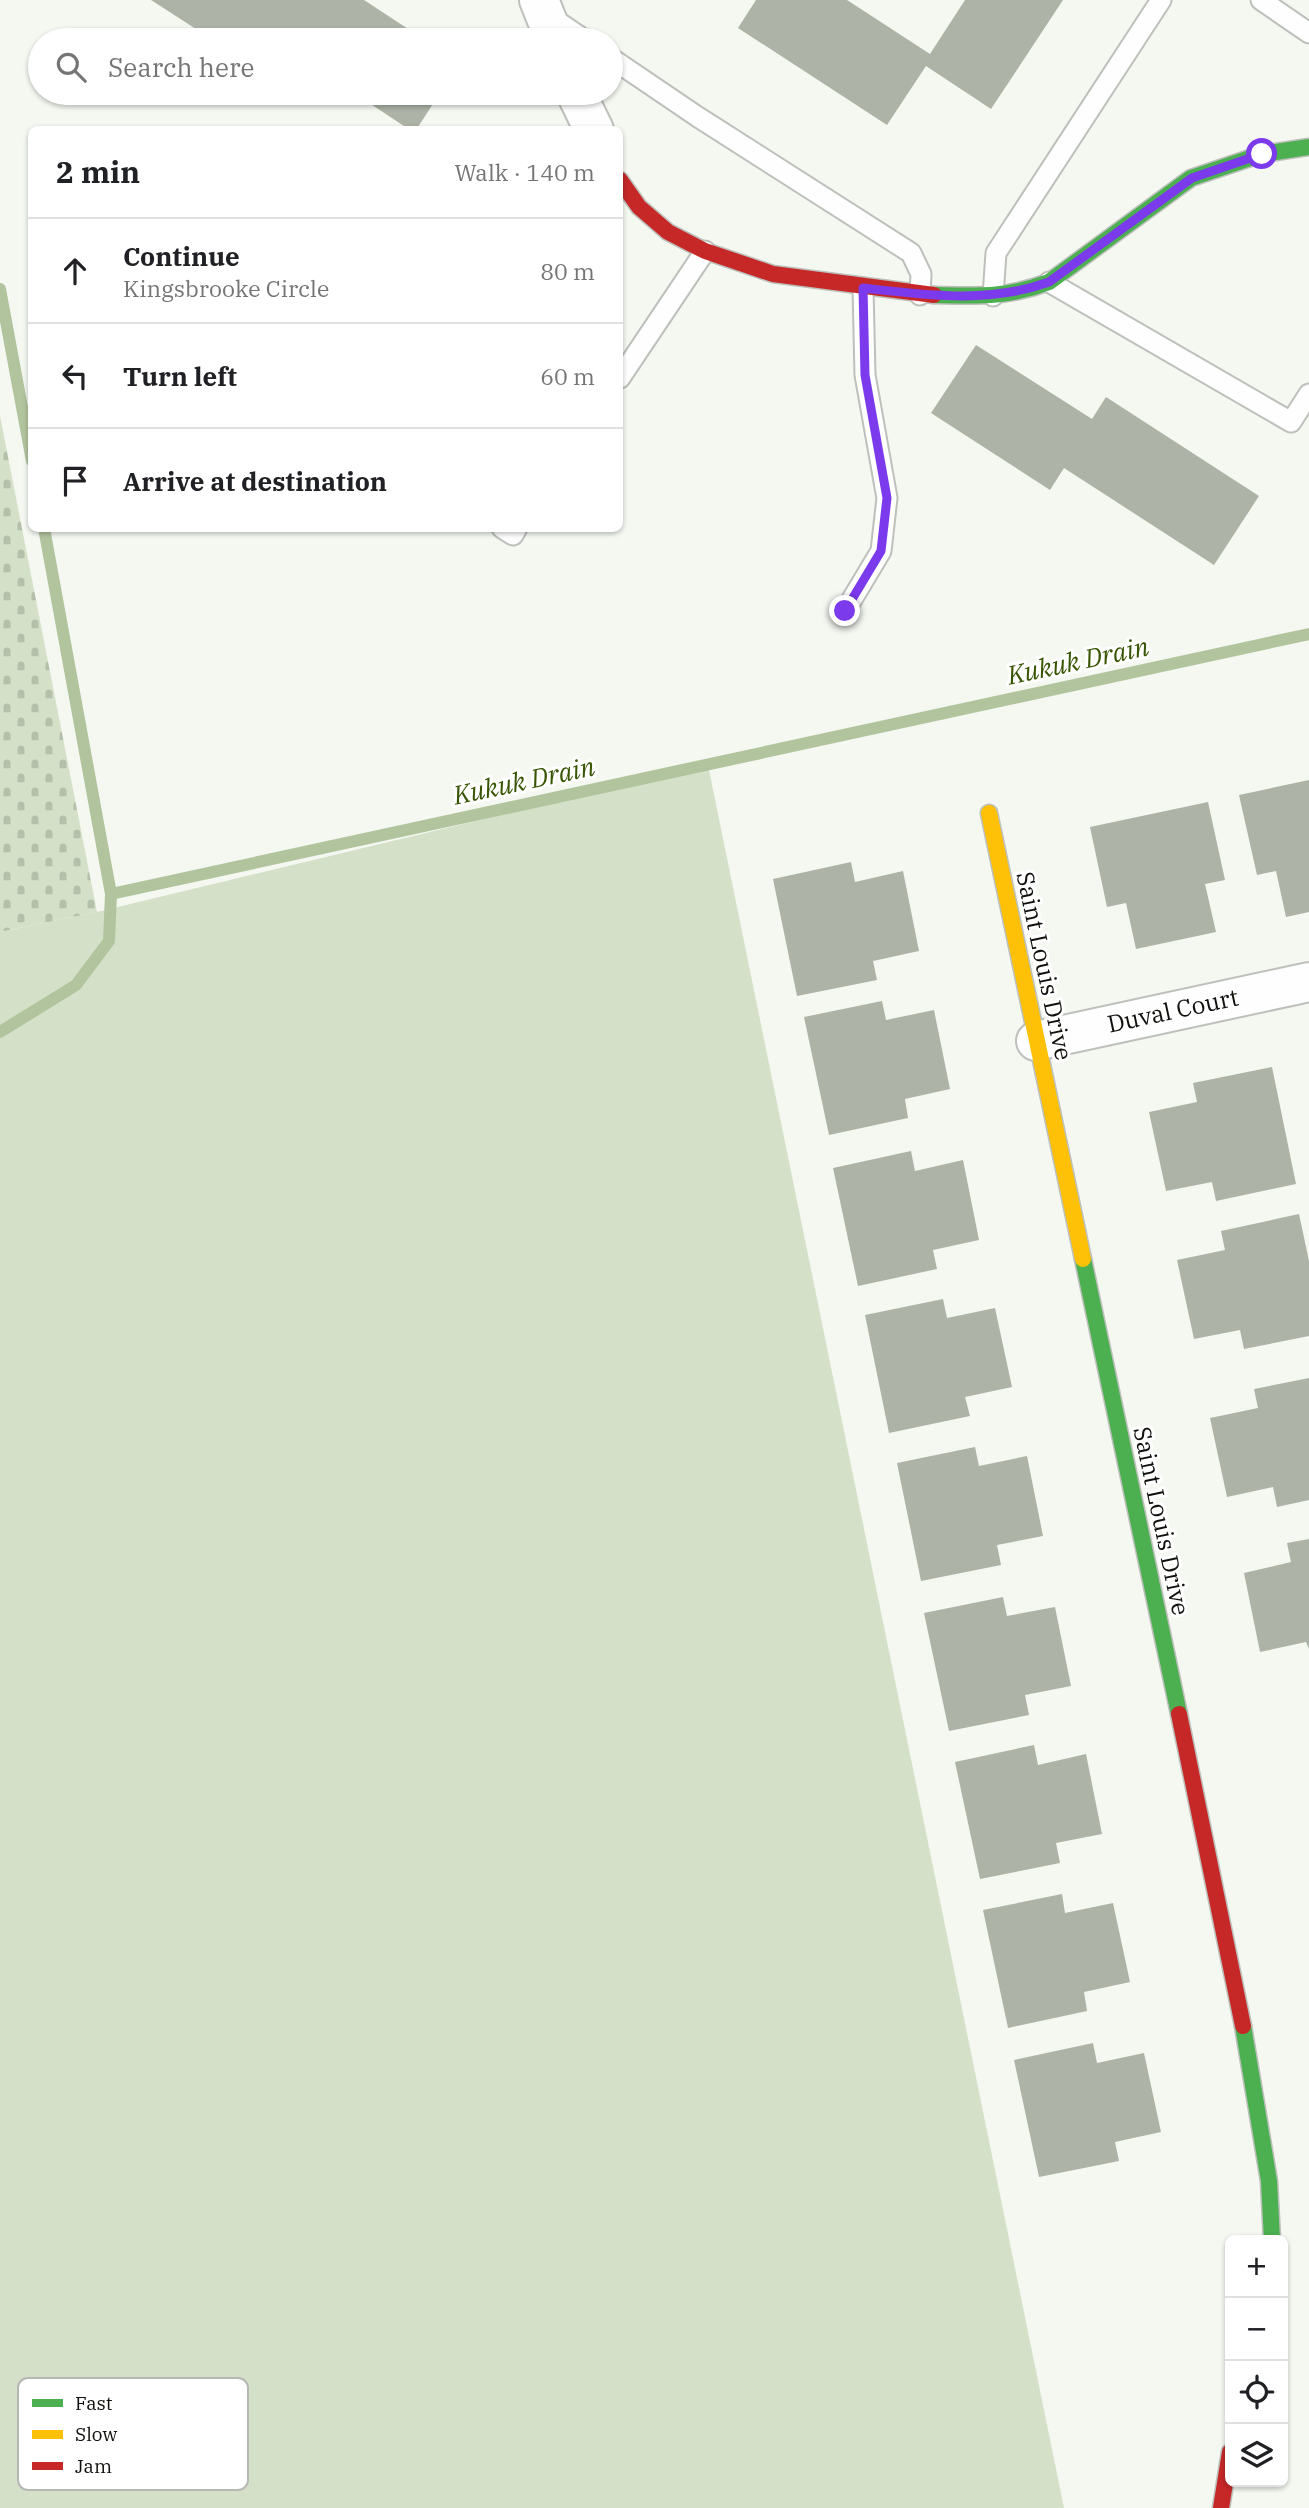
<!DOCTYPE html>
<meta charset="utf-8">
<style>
:root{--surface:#fff;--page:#f2f2f2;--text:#202124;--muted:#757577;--line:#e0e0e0}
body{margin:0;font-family:"IBM Plex Serif",serif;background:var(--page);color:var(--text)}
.controls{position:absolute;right:21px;bottom:21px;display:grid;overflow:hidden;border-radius:10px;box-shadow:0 2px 5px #0004}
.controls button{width:63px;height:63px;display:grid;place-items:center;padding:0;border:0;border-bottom:2px solid var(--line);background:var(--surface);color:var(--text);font:35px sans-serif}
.stop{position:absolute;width:21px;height:21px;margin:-16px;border:5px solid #7c3aed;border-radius:50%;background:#fff}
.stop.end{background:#7c3aed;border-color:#fff;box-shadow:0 2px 7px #0008}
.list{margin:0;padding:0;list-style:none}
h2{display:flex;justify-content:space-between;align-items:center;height:91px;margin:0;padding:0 28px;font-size:30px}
h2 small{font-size:23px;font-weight:400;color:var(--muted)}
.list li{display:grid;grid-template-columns:46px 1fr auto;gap:21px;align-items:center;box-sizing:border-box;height:105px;padding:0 28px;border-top:2px solid var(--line)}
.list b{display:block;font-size:26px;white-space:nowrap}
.list p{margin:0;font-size:23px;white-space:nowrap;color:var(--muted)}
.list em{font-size:23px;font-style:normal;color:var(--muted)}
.icon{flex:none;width:38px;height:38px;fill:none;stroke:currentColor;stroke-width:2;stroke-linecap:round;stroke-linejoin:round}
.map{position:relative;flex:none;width:1309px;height:2508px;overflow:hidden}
.search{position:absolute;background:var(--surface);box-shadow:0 2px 5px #0004;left:28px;top:28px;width:595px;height:77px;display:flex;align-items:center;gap:18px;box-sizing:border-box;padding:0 24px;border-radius:38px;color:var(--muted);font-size:26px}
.panel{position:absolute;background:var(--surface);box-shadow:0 2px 5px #0004;left:28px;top:126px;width:595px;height:406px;border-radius:10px}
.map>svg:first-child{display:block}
.green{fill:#d4e1c8}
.cemetery{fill:url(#cemetery-stones)}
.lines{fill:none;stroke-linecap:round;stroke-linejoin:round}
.stream{stroke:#b2c49e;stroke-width:12}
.building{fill:#adb3a7}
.lane-casing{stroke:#bdc0bb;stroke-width:23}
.street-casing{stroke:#bdc0bb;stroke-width:42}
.fast-casing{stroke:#bdc0bb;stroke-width:19}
.slow-casing{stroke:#bdc0bb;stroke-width:19}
.jam-casing{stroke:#bdc0bb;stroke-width:19}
.lane{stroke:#fdfefd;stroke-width:19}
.street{stroke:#fdfefd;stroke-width:38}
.fast{stroke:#4caf50;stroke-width:16}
.slow{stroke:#ffc107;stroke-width:16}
.jam{stroke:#c62828;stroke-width:16}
.route{stroke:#7c3aed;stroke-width:9}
.labels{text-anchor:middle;stroke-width:6;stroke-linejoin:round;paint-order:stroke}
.street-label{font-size:24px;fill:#0f110d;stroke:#fff}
.water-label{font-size:26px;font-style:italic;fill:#385503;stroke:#fff}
.key{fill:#fff;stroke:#b7b8b6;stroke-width:2}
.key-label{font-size:19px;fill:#0f110d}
</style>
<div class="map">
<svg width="1309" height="2508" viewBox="0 0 1309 2508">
<defs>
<pattern id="cemetery-stones" width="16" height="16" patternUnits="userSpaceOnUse" patternTransform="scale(1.75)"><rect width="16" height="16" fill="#d4e1c8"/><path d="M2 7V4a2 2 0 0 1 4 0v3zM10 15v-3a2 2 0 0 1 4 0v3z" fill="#b5c0ab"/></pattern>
</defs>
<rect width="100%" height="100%" fill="#f4f8f1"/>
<polygon class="green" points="708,765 1064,2508 0,2508 0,932 97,912"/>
<polygon class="cemetery" points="0,416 97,912 0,932"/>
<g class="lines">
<g class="stream">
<polyline points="0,289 32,461"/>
<polyline points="111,894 1309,634"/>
<polyline points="0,1032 76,985 109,941 111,894 44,528"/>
</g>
</g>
<g class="building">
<polygon points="151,0 364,0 425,40 274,40 269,37 267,40 213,40"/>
<polygon points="756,0 847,0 930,54 965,0 1063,0 991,109 926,66 887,125 738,28"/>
<polygon points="354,93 440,93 416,130 410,130"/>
<polygon points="976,345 1092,419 1106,397 1259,496 1214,565 1064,468 1050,490 931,413"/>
<polygon points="1309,780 1309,912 1286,917 1276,871 1257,875 1239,795"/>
<polygon points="1208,802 1225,880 1205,884 1216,932 1136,949 1126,903 1107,907 1090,827"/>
<polygon points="851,862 855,882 903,871 919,951 873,961 877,980 797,996 773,879"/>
<polygon points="882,1001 886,1020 934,1010 950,1089 905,1099 908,1118 829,1135 804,1017"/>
<polygon points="1272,1067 1296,1184 1216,1201 1212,1182 1166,1191 1149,1112 1197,1102 1193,1083"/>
<polygon points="911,1151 915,1171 963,1160 979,1240 933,1250 937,1269 858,1286 833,1168"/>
<polygon points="1299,1214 1309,1261 1309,1336 1244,1349 1240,1330 1194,1339 1177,1260 1225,1250 1221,1231"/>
<polygon points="943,1299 947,1318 995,1308 1012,1387 965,1397 970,1416 889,1433 865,1315"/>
<polygon points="1309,1378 1309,1500 1277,1507 1273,1487 1227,1497 1210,1418 1258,1408 1254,1389"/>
<polygon points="975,1447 979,1466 1027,1456 1043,1536 997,1545 1001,1565 921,1581 897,1463"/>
<polygon points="1309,1539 1309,1649 1306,1642 1260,1652 1244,1573 1291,1562 1287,1543"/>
<polygon points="1003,1597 1007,1616 1055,1607 1071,1686 1025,1695 1029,1715 949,1731 924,1613"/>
<polygon points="1034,1745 1038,1765 1086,1754 1102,1834 1056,1843 1060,1863 980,1879 955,1762"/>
<polygon points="1062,1894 1065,1913 1113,1903 1130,1982 1084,1992 1087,2011 1008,2028 983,1910"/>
<polygon points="1093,2043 1097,2063 1144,2053 1161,2132 1115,2142 1119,2161 1039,2177 1014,2060"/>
</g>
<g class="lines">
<defs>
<g id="lane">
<polyline points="1261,0 1309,33"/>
<polyline points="551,17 585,40"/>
<polyline points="611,58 698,117 911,253 921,274 920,295"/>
<polyline points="1049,282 1291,422 1309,394"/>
<polyline points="993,296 996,253 1161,0"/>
<polyline points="620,378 705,251"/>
<polyline points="502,528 513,535 517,528"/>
<polyline points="845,611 881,551 887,498 865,375 863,288"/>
</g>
<g id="street">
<polyline points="539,0 555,40"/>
<polyline points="576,93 594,130"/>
<polyline points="1036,1041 1309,982"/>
</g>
<g id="fast">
<path d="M934,295C979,296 1006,298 1049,282L1191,178L1262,154L1309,147"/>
<polyline points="1083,1259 1179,1714"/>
<polyline points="1243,2026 1269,2181 1272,2240"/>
</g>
<polyline id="slow" points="989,813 1083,1259"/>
<g id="jam">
<polyline points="620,180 639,207 668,232 705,251 773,274 934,295"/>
<polyline points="1179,1714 1243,2026"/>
<polyline points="1221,2508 1230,2452"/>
</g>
</defs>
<use href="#lane" class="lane-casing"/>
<use href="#street" class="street-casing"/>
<use href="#fast" class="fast-casing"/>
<use href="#slow" class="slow-casing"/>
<use href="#jam" class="jam-casing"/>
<use href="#lane" class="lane"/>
<use href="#street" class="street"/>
<use href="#fast" class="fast"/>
<use href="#slow" class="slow"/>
<use href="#jam" class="jam"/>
</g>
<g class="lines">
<path class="route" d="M845,611L881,551L887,498L865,375L863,288C926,295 988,304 1049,282L1192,178L1262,154"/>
</g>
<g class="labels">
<g class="street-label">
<text transform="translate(1044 966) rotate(78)" y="8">Saint Louis Drive</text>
<text transform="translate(1173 1011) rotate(-12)" y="8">Duval Court</text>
<text transform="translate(1161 1521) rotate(78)" y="8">Saint Louis Drive</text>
</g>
<g class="water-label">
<text transform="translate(1078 661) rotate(-12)" y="9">Kukuk Drain</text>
<text transform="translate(524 781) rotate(-12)" y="9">Kukuk Drain</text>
</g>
</g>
<rect x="18" y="2378" width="230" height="112" rx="10" class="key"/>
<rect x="32" y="2399" width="31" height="8" fill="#4caf50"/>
<rect x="32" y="2430" width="31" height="9" fill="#ffc107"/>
<rect x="32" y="2462" width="31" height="8" fill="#c62828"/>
<g class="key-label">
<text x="75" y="2410">Fast</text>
<text x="75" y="2441">Slow</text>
<text x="75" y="2473">Jam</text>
</g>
</svg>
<div class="controls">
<button>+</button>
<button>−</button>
<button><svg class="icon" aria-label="locate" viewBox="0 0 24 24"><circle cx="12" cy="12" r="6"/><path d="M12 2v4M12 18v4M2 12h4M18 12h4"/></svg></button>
<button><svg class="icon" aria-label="layers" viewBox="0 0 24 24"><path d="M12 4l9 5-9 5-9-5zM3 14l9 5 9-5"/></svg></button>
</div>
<div class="stop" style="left:1262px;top:154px"></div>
<div class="stop end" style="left:845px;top:611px"></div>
<div class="search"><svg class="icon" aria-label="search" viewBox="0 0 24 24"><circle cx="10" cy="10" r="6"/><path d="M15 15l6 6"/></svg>Search here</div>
<section class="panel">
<h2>2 min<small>Walk · 140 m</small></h2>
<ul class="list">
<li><svg class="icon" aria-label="ahead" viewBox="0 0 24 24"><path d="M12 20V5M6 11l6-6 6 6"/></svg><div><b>Continue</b><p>Kingsbrooke Circle</p></div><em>80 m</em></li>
<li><svg class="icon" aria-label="left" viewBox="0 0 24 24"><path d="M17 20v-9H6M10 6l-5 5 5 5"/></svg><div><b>Turn left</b></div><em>60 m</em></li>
<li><svg class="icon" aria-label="arrive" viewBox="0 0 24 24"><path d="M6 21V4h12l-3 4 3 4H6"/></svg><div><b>Arrive at destination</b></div></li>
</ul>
</section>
</div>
